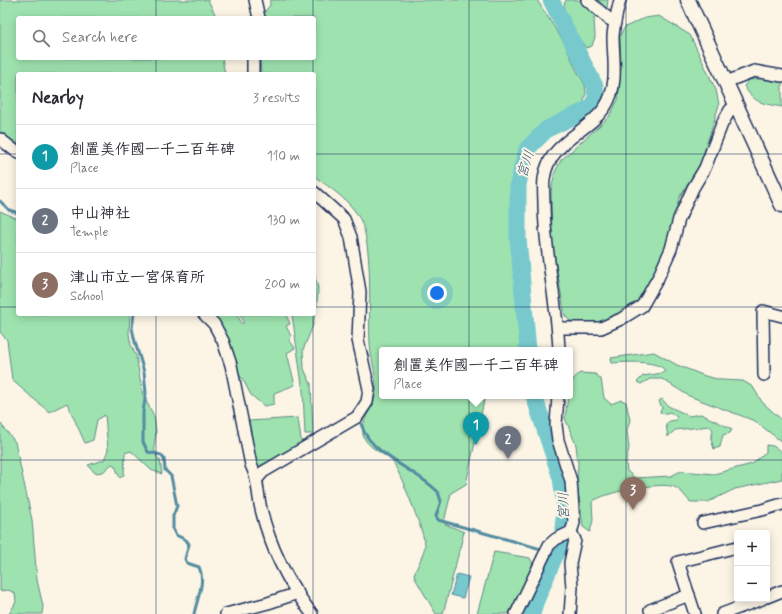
<!DOCTYPE html>
<meta charset="utf-8">
<style>
:root{--surface:#fff;--page:#f2f2f3;--text:#2b2b33;--muted:#7c7c81;--line:#e1e1e2;--accent:#7c3aed}
body{margin:0;font-family:Mynerve,"Klee One",sans-serif;background:var(--page);color:var(--text)}
.controls{position:absolute;right:12px;bottom:12px;display:grid;overflow:hidden;border-radius:4px;box-shadow:0 2px 10px #0003}
.controls button{width:36px;height:36px;display:grid;place-items:center;padding:0;border:0;border-bottom:1px solid var(--line);background:var(--surface);color:var(--text);font:20px sans-serif}
.you{position:absolute;left:437px;top:293px;width:14px;height:14px;margin:-10px;border:3px solid #fff;border-radius:50%;background:#1a73e8;box-shadow:0 0 0 6px #1a73e833}
.badge{display:grid;place-items:center;width:26px;height:26px;border-radius:50%;background:var(--accent);color:#fff;font-size:13px;font-weight:700}
.pin{position:absolute;translate:-50% -33px;filter:drop-shadow(0 1px 2px #0008)}
.pin::after{content:'';position:absolute;top:21px;width:14px;height:12px;background:inherit;clip-path:polygon(0 0,100% 0,50% 100%)}
.popup{position:absolute;left:379px;top:347px;width:194px;height:52px;box-sizing:border-box;display:grid;place-content:center;border-radius:4px;background:var(--surface);filter:drop-shadow(0 1px 3px #0005);font-size:13px;white-space:nowrap;color:var(--muted)}
.popup b{font-size:15px;color:var(--text)}
.popup::after{content:'';position:absolute;left:50%;top:100%;margin-left:-8px;border:8px solid transparent;border-top-color:var(--surface)}
.list{margin:0;padding:0;list-style:none}
h2{display:flex;justify-content:space-between;align-items:center;height:52px;margin:0;padding:0 16px;font-size:17px}
h2 small{font-size:13px;font-weight:400;color:var(--muted)}
.list li{display:grid;grid-template-columns:26px 1fr auto;gap:12px;align-items:center;box-sizing:border-box;height:64px;padding:0 16px;border-top:1px solid var(--line)}
.list b{display:block;font-size:15px;white-space:nowrap}
.list p{margin:0;font-size:13px;white-space:nowrap;color:var(--muted)}
.list em{font-size:13px;font-style:normal;color:var(--muted)}
.icon{flex:none;width:22px;height:22px;fill:none;stroke:currentColor;stroke-width:2;stroke-linecap:round;stroke-linejoin:round}
.map{position:relative;flex:none;width:782px;height:614px;overflow:hidden}
.search{position:absolute;background:var(--surface);box-shadow:0 2px 10px #0003;left:16px;top:16px;width:300px;height:44px;display:flex;align-items:center;gap:10px;box-sizing:border-box;padding:0 14px;border-radius:4px;color:var(--muted);font-size:15px}
.panel{position:absolute;background:var(--surface);box-shadow:0 2px 10px #0003;left:16px;top:72px;width:300px;height:244px;border-radius:4px}
.map>svg:first-child{display:block}
.green{fill:#9ee3af;stroke:#5c8986}
.water{fill:#77c9ce;stroke:#528ba1}
.lines{fill:none;stroke-linecap:round;stroke-linejoin:round}
.stream{stroke:#528ba1;stroke-width:3}
.river{stroke:#77c9ce;stroke-width:17}
.minor-casing{stroke:#1b2f5e;stroke-width:14}
.major-casing{stroke:#1b2f5e;stroke-width:17}
.minor{stroke:#fcf5e5;stroke-width:11}
.major{stroke:#fcf5e5;stroke-width:14}
.grid{fill:none;stroke:#1b2f5e;stroke-width:1;stroke-opacity:0.55}
.labels{text-anchor:middle;stroke-width:4;stroke-linejoin:round;paint-order:stroke}
.water-label{font-size:14px;font-style:italic;fill:#32567a;stroke:#fcf5e5}
</style>
<div class="map">
<svg width="782" height="614" viewBox="0 0 782 614">
<rect width="100%" height="100%" fill="#fcf5e5"/>
<filter id="ink" filterUnits="userSpaceOnUse"><feTurbulence type="fractalNoise" baseFrequency=".025" numOctaves="2"/><feDisplacementMap in="SourceGraphic" scale="8" xChannelSelector="R" yChannelSelector="G"/><feConvolveMatrix kernelMatrix="1 2 1 2 8 2 1 2 1" color-interpolation-filters="sRGB"/></filter>
<g filter="url(#ink)">
<g class="green">
<polygon points="0,0 208,0 217,18 18,18 18,58 222,58 225,74 18,74 18,147 0,133"/>
<path d="M270,0H537L565,44L576,69L585,85L586,93L583,105L579,108L538,129L532,134L527,143L514,187L519,288L525,350H382V396H485L466,484L451,493L444,522L445,524L464,532L443,614H436L415,578L414,574C418,565 424,554 425,545C425,535 399,469 392,461C383,453 366,447 363,435C360,419 375,407 376,392C377,377 371,360 370,344C368,311 374,247 360,219C350,200 330,188 314,176V74H261L260,58H314V18H264V13L270,5Z"/>
<path d="M566,0H608L607,8L602,9L594,18L595,37L592,46L586,48C578,37 557,15 566,0Z"/>
<polygon points="659,16 690,35 716,90 719,105 701,162 679,198 668,243 657,271 640,300 628,310 599,324 582,325 569,320 565,316 552,242 551,191 555,172 561,160 609,117 618,100 621,68 620,35 625,27 645,18"/>
<path d="M765,78L782,82V107C762,103 755,104 744,86L749,80Z"/>
<polygon points="0,211 18,219 18,314 130,314 129,334 131,345 136,356 143,395 154,416 156,431 154,447 157,458 160,460 162,474 151,470 131,451 125,453 124,475 120,478 115,466 112,464 103,472 95,473 88,465 104,460 108,450 105,415 97,420 93,440 85,443 67,403 49,412 12,380 7,340 0,332"/>
<polygon points="314,273 318,288 317,303 313,325 303,350 304,369 311,384 313,434 305,434 303,391 292,314 314,314"/>
<polygon points="208,314 237,314 242,324 244,322 240,314 289,314 287,317 290,324 286,326 291,336 290,341 295,348 287,353 295,385 274,393 274,404 264,406 251,395 242,378 238,376"/>
<path d="M654,352L677,365L705,376L721,380L743,381L753,387L762,402L782,420V442L755,421L689,396L662,379H650L641,384L637,382L643,376L663,373L665,370C656,360 626,362 612,363L611,358Z"/>
<path d="M580,373L595,374L601,379L604,398L611,404L621,400L626,402L630,420L627,430L629,448L626,462L627,471L635,478L671,476L681,471L714,474L752,464L766,452V445L773,446L782,452V479L735,489L708,502H690C684,495 680,488 671,486C655,483 604,492 592,502L593,520L590,532L583,527L577,483L578,463L576,445L565,418L568,396H570C570,384 571,380 580,373Z"/>
<polygon points="662,399 668,406 681,412 689,416 701,414 732,429 730,433 723,435 720,447 714,449 711,439 713,430 710,426 675,430 668,437 666,424 670,421 676,420 677,417 670,412 662,414 660,412 662,408 659,401"/>
<polygon points="298,418 302,447 257,467 249,421"/>
<polygon points="0,423 15,442 32,520 37,580 43,606 42,614 9,614 16,602 15,593 8,590 0,591"/>
<polygon points="494,552 530,558 533,564 520,594 508,614 477,614"/>
</g>
<polygon class="water" points="457,574 469,577 463,598 451,595"/>
<g class="lines">
<g class="stream">
<polyline points="0,201 9,210 18,213"/>
<path d="M134,314L132,328L135,342L144,372L146,393L143,412V442L148,452L161,455L164,459L165,470L171,476L177,506L173,516V529L176,535L186,540L189,544L185,559L187,563L199,567C206,581 197,599 194,614"/>
<path d="M360,417C362,453 416,468 438,492L441,501L436,516L438,520L541,549"/>
</g>
<g class="river">
<polyline points="528,350 518,238 518,185 522,167 527,149 547,129 593,107 596,97 595,86 551,0"/>
<polyline points="532,614 535,603 562,539 565,508 561,478 534,396"/>
</g>
<defs>
<g id="minor">
<polyline points="255,0 259,18"/>
<polyline points="587,0 609,19 615,22"/>
<polyline points="253,74 253,58"/>
<polyline points="726,82 754,71 782,76"/>
<polyline points="0,139 18,153"/>
<path d="M204,314L214,324L223,341L231,365L251,465C259,480 257,493 261,509C270,547 289,584 312,614"/>
<polyline points="558,328 601,328 621,319 642,306 658,278 671,249 679,219 693,188 705,168 722,124 730,110 736,105"/>
<path d="M559,350C557,301 545,255 544,206C544,197 543,187 544,179C548,142 589,132 605,107C619,86 613,59 613,36C614,23 617,12 620,0"/>
<polyline points="764,375 763,311 782,316"/>
<polyline points="258,478 263,472 357,417 367,402 369,389 358,340 360,292 351,237 344,219 314,192"/>
<polyline points="703,523 762,510 782,504"/>
<polyline points="767,597 782,591"/>
<polyline points="650,610 689,595"/>
<polyline points="226,614 268,603 298,593"/>
<polyline points="516,614 549,545 556,539 571,532 574,523 571,481 558,440 556,425 558,396"/>
<polyline points="570,614 572,587 570,563 575,540 571,532"/>
<polyline points="695,614 678,562 737,547"/>
<polyline points="722,614 762,599"/>
</g>
<polyline id="major" points="688,0 782,205"/>
</defs>
<use href="#minor" class="minor-casing"/>
<use href="#major" class="major-casing"/>
<use href="#minor" class="minor"/>
<use href="#major" class="major"/>
</g>
</g>
<path class="grid" d="M156,0V18M313,0V18M469,0V614M626,0V614M156,58V74M313,58V74M0,154H18M314,154H782M0,307H18M314,307H782M156,314V614M313,314V614M0,460H782"/>
<g class="labels">
<g class="water-label">
<text transform="translate(525 164) rotate(-72)" y="5">宮川</text>
<text transform="translate(563 506) rotate(-92)" y="5">宮川</text>
</g>
</g>
</svg>
<div class="controls">
<button>+</button>
<button>−</button>
</div>
<div class="you"></div>
<div class="pin badge" style="left:476px;top:445px;background:#0f9aa8">1</div>
<div class="popup"><b>創置美作國一千二百年碑</b>Place</div>
<div class="pin badge" style="left:508px;top:459px;background:#6b7280">2</div>
<div class="pin badge" style="left:633px;top:510px;background:#8d6e63">3</div>
<div class="search"><svg class="icon" aria-label="search" viewBox="0 0 24 24"><circle cx="10" cy="10" r="6"/><path d="M15 15l6 6"/></svg>Search here</div>
<section class="panel">
<h2>Nearby<small>3 results</small></h2>
<ul class="list">
<li><span class="badge" style="background:#0f9aa8">1</span><div><b>創置美作國一千二百年碑</b><p>Place</p></div><em>110 m</em></li>
<li><span class="badge" style="background:#6b7280">2</span><div><b>中山神社</b><p>Temple</p></div><em>130 m</em></li>
<li><span class="badge" style="background:#8d6e63">3</span><div><b>津山市立一宮保育所</b><p>School</p></div><em>200 m</em></li>
</ul>
</section>
</div>
